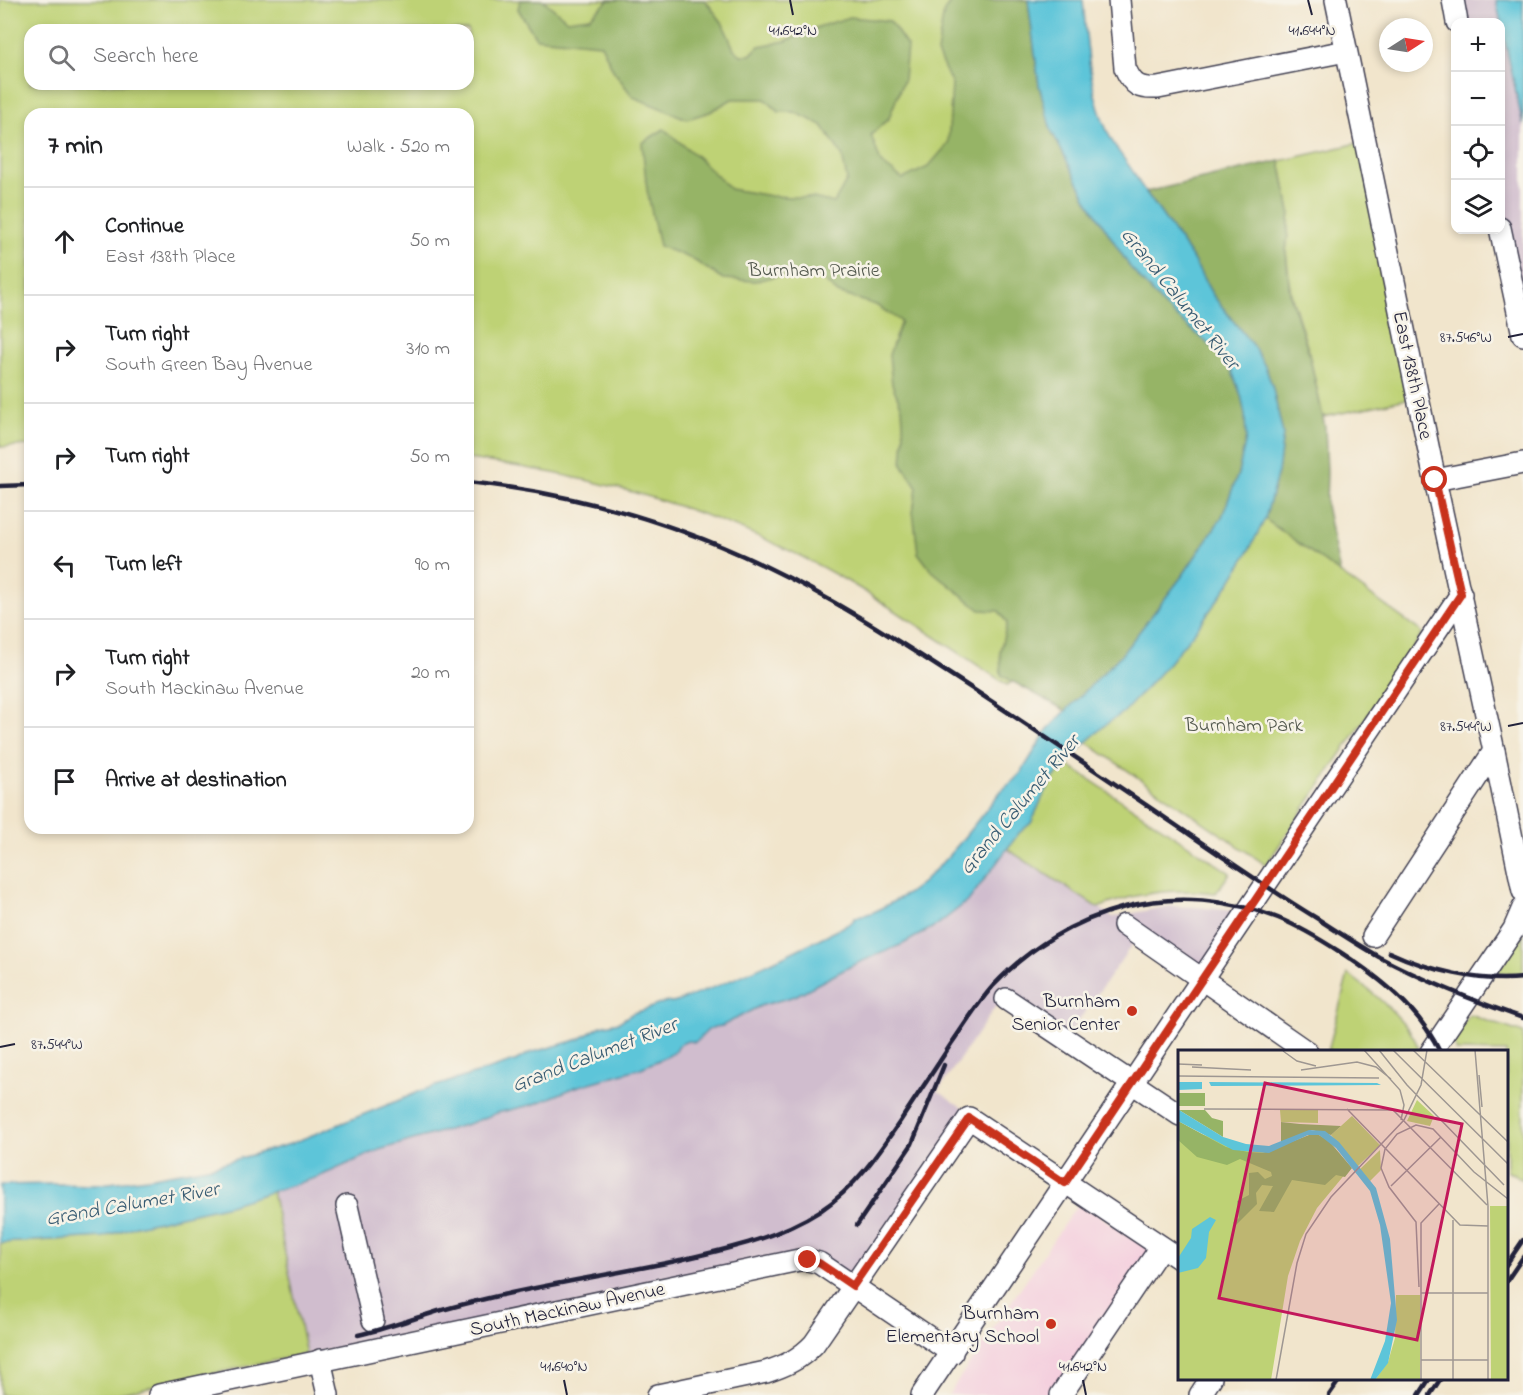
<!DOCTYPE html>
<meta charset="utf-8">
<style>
:root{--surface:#fff;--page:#f2f2f2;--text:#202124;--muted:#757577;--line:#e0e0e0}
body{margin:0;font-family:"Indie Flower",sans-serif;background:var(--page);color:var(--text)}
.controls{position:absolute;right:18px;top:18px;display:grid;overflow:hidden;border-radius:12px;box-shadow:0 3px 9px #0003}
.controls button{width:54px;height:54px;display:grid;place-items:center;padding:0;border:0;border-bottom:2px solid var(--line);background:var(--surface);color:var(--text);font:30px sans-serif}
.compass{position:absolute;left:1379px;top:18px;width:54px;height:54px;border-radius:50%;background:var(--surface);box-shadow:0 3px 9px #0003;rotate:78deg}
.stop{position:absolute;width:18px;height:18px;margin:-14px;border:4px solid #c8321e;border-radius:50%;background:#fff}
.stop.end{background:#c8321e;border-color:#fff;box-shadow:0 2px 6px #0008}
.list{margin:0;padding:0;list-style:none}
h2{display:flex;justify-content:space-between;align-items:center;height:78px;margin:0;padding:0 24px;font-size:26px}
h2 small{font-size:20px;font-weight:400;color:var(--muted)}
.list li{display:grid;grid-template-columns:39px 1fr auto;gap:18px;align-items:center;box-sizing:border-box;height:108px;padding:0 24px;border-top:2px solid var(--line)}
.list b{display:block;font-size:22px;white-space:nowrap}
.list p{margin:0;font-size:20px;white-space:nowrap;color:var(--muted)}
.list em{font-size:20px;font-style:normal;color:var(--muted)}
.icon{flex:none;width:33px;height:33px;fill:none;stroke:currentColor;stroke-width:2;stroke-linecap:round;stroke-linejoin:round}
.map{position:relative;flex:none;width:1523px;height:1395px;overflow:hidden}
.search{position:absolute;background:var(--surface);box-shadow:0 3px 9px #0003;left:24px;top:24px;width:450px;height:66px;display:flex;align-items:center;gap:15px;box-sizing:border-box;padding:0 21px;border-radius:18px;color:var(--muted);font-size:22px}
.panel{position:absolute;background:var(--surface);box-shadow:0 3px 9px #0003;left:24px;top:108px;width:450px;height:726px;border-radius:18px}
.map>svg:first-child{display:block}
.built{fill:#f4cfde}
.industrial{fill:#d0bdce}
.green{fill:#bed275;stroke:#707a58;stroke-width:1.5;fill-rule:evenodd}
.forest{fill:#96b466;stroke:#5c6b50;stroke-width:1.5}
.water{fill:#5dc5d9;stroke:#40748a;stroke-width:1.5}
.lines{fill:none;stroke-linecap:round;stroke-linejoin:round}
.minor-casing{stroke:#413f51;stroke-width:24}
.minor{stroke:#fff;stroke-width:21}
.rail{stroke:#22223b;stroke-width:4.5}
.route{stroke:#c8321e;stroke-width:8}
.ticks{fill:none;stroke:#22223b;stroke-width:2}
.poi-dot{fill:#c8321e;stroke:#f7f3e8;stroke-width:2}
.labels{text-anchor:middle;stroke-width:5;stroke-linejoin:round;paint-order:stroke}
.park-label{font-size:20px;fill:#51574c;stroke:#f7f3e8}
.street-label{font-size:20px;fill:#22223b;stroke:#f7f3e8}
.poi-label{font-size:20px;fill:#22223b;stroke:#f7f3e8;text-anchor:end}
.water-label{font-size:21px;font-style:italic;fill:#375b72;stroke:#f7f3e8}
.inset-road{fill:none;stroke:#9e9792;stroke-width:1.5}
.view{fill:#c2185b;fill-opacity:0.15;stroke:#c2185b;stroke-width:3}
.inset-edge{fill:none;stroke:#22223b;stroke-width:3}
.ticks-label{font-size:15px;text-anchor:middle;fill:#22223b;stroke:#f7f3e8;stroke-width:5;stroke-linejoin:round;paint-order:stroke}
</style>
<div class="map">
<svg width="1523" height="1395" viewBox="0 0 1523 1395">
<rect width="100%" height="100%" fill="#f7f3e8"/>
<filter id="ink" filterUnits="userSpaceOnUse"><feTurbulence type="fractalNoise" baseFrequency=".0167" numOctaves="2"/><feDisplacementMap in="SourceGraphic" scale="12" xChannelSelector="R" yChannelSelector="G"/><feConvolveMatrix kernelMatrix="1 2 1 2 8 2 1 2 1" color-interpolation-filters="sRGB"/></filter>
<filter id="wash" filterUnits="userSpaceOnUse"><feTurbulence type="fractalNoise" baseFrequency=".008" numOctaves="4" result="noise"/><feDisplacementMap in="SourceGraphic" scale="24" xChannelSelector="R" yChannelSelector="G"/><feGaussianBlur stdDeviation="1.35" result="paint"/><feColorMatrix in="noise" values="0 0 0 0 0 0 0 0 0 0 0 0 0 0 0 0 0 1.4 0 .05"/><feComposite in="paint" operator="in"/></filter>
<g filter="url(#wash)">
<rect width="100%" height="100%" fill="#f1e5cc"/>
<polygon class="built" points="1079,1202 1153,1252 1057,1395 948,1395"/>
<g class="industrial">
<polygon points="1453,0 1523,0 1523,323 1501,219 1500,22 1458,22"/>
<polygon points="1007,849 1113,917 1170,906 1197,907 1243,912 1198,981 1136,939 1067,1037 1004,994 938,1091 969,1112 852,1283 820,1261 306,1354 272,1191 318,1177 379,1150 471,1123 497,1113 535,1104 576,1087 641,1068 668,1056 676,1051 680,1044 688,1041 695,1042 698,1040 708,1030 714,1027 722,1026 760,1006 795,996 853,965 903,944 937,925 955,911 983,883"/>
</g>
<g class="green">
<path d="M0,0H1026V679L1012,682L1007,685C954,650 902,613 847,581C731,514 600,476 468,459V114H30V445L0,447ZM30,30H468V84H30Z"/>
<polygon points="1359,143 1412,398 1323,417 1309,353 1291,294 1286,252 1290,212 1280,161"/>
<polygon points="1265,519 1423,633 1266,865 1086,742 1105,725 1124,712 1168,664 1195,631 1227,587 1246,556"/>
<path d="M1065,763L1230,873L1216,893C1176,888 1136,892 1098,908L1007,849L1019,833L1031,823L1043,796L1053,779Z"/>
<polygon points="1523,931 1523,974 1497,973"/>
<path d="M1348,974C1370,990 1414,1025 1419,1051H1328Z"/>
<polygon points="1470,1015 1523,1033 1523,1180 1507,1170 1506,1052 1457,1051 1450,1038"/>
<polygon points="272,1191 306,1354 111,1395 0,1395 0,1243 103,1237 136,1226 229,1205"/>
</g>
<g class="forest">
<polygon points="520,0 543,0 567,20 590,17 609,0 705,0 722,22 734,49 741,55 750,55 759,46 786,41 818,27 850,17 890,21 907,46 904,79 889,118 871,135 881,163 903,179 928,167 948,144 952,85 937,53 944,11 952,0 1028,0 1039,85 1051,130 1088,201 1130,267 1165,307 1216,350 1231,369 1241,395 1246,415 1246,438 1238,474 1222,517 1183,575 1122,654 1066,711 1001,675 1000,651 1007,623 999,611 980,610 931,570 918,553 913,511 917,487 902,464 904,437 902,408 892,384 889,355 901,321 876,305 838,293 817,275 782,275 755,281 723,279 692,259 659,246 647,190 642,143 664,129 701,160 730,189 771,196 813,198 834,203 847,180 842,155 822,125 794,112 779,112 765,99 732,99 710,112 687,119 633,97 613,70 601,44 536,38 518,9"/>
<polygon points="1280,161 1290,212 1286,252 1290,294 1309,353 1325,427 1327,472 1326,505 1340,573 1265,519 1278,472 1283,434 1272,385 1265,366 1253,346 1212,294 1191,256 1146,192"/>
</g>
<g class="water">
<path d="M1028,0H1083C1087,44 1089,92 1108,133C1116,152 1132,166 1140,184L1191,256L1212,294L1253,346L1265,366L1272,385L1283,434L1278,472L1265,519L1246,556L1227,587L1195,631L1168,664L1124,712L1105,725L1066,761L1053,779L1043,796L1031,823L1019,833L969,900L937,925L903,944L853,965L795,996L760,1006L722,1026L714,1027L708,1030L698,1040L695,1042L688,1041L680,1044L676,1051L668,1056L641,1068L576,1087L535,1104L497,1113L471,1123L379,1150L318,1177L229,1205L136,1226L103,1237L0,1243V1185L53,1184L94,1185L148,1178L213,1166L290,1144L407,1097L420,1091L515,1061L530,1053L580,1039L601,1026L619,1022L633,1013L647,1009L665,1002L673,1003C735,981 793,952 851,923L855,918L874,912L907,894L923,882L939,866L958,845L1001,791L1014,780L1021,773L1048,729L1122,654L1183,575L1222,517L1238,474L1246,438L1245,415L1241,395L1231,369L1216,350L1165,307L1130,267L1088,201L1051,130L1039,85Z"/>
<polygon points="1496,0 1523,0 1523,125"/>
</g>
</g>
<g filter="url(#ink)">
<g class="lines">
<defs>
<g id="minor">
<path d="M1119,0L1125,68C1133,86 1139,89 1158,88L1346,51"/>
<polyline points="1336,0 1435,480 1494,751 1523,891"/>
<polyline points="1453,0 1457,22"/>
<polyline points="1500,228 1523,335"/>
<polyline points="1435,480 1523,463"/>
<polyline points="1124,925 1307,1052"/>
<polyline points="1373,936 1494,751"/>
<polyline points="1006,999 1180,1115"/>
<polyline points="1431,1052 1514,929 1523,908"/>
<polyline points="347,1206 373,1320"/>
<polyline points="320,1360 328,1395"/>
<polyline points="159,1395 799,1260 808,1260 819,1263 952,1353"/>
<path d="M658,1395L766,1372C785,1366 800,1359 814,1344L969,1118L1180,1259"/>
<polyline points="922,1395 1461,594"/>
<polyline points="1061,1395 1161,1247"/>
<polyline points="1200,1395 1211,1378"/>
</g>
</defs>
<use href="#minor" class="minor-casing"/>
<use href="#minor" class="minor"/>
<g class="rail">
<path d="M468,482C571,493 674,522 767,567C830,597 889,635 948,673C1027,724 1105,777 1183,830C1227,860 1272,891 1318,919C1338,932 1358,945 1379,957C1425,981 1474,1001 1523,1018"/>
<polyline points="0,486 30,485"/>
<path d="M1389,952C1428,970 1480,983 1523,978"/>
<polyline points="857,1225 912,1144 944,1065"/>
<polyline points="1506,1265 1523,1240"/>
<polyline points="1506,1282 1523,1257"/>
<path d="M358,1335C381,1330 403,1322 426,1315C447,1308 468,1303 489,1298C552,1283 616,1274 680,1260C728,1249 778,1238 820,1211C855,1188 878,1154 901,1120C918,1094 935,1069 951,1044C965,1024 977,1004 993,986C1028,948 1075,920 1125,907C1175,894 1230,899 1278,918C1300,927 1320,939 1340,952C1380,978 1419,1008 1440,1052"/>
<polyline points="1329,1395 1341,1378"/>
<polyline points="1419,1395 1430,1378"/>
<polyline points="1430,1395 1441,1378"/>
</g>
</g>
</g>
<g class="lines" filter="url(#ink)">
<polyline class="route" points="808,1260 819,1263 853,1286 969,1118 1065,1183 1461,594 1435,480"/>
</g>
<path class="ticks" d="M790,0L793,15M1308,0L1312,15M1508,337L1523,334M1508,726L1523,723M0,1047L15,1044M564,1380L567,1395M1083,1380L1086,1395"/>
<g class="poi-dot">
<circle cx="1132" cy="1011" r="6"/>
<circle cx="1051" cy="1324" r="6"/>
</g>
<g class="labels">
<g class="park-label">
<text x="814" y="276">Burnham Prairie</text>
<text x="1244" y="731">Burnham Park</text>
</g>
<g class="street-label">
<text transform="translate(1414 375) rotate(78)" y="7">East 138th Place</text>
<text transform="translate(567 1308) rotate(-12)" y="7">South Mackinaw Avenue</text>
</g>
<g class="poi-label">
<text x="1120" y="1007">Burnham<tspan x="1120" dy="23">Senior Center</tspan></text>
<text x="1039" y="1319">Burnham<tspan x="1039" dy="23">Elementary School</tspan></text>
</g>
<g class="water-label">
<text transform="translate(1181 298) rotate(51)" y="7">Grand Calumet River</text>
<text transform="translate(1019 804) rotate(-50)" y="7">Grand Calumet River</text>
<text transform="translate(594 1054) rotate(-21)" y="7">Grand Calumet River</text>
<text transform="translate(132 1203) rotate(-10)" y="7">Grand Calumet River</text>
</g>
</g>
<g transform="translate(1178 1050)">
<rect width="330" height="330" fill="#f1e5cc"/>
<path d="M239,50L256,66L252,76L229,71ZM102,60H140V73L103,72ZM174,66L202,95L179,117L153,85ZM0,71L22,84L168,123L139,158L122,191L110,226L93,330H0ZM202,100L203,120L192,131L181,120ZM312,156H330V330H313ZM218,245H242V330H197L210,312L217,288Z" fill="#bed275"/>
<path d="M0,43H27V56H0ZM1,60H27L34,68L45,71V87ZM0,71L48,97L70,102L85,103L131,85H141L151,91L174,118L167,127L158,125L147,135L114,130L96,162L81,161L95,136L84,135L78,143L79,154L58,175L55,173L61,168L59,151L71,145V123L80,122L87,129L94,126L93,122L62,109L49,115L19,107L0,90ZM103,72L122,74L163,76L153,85L134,80L103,92Z" fill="#96b466"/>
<path d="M0,32H24V39L0,40ZM31,32L199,33L203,35L33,36ZM1,60L45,87L68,94L91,96L131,80L147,81L161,92L198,138L212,189L219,270L210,313L197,330H192L207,291L213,253L202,175L192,141L158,98L141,85H130L91,103L55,100L0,71ZM32,167L38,170L31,182L28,208L20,218L0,223V208L13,188L14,179Z" fill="#5dc5d9"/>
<path class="inset-road" d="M186,0L222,40L226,55L223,70M201,0L229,35L326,135M215,0L330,114M235,0L330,92M297,0L310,156V330M105,1L119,11L138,16M0,14L24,15M14,17L73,20M123,20L179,12L198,17L213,29M301,25L304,57M0,26L201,28M26,59L215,60L309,155M169,59L282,175L310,176M213,136L263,87M241,237L238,172L211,137L203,118L207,99L219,84L238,75L255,79L296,122L330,149M243,243H310M243,310H310M98,330L119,213L128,184L153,147L226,70L243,35L249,0M243,330V173L261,154M275,330V170"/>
<path class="view" d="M87,33L284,74L239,290L41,248Z"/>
<rect width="330" height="330" class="inset-edge"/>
</g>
<g class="ticks-label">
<text x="793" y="35">41.642°N</text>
<text x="1312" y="35">41.644°N</text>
<text x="1466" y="342">87.546°W</text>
<text x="1466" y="731">87.544°W</text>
<text x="57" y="1049">87.544°W</text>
<text x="564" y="1371">41.640°N</text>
<text x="1083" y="1371">41.642°N</text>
</g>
</svg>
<div class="controls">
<button>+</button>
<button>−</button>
<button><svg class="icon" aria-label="locate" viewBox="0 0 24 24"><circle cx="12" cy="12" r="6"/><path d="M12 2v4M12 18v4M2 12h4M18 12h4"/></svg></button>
<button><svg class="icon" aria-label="layers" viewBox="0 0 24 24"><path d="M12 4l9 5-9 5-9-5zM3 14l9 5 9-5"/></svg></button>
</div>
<svg class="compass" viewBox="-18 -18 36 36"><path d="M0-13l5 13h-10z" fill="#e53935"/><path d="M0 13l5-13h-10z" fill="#757577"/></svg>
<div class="stop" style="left:1435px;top:480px"></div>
<div class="stop end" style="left:808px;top:1260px"></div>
<div class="search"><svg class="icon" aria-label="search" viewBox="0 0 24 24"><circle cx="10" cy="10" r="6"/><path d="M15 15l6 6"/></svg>Search here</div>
<section class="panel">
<h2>7 min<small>Walk · 520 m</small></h2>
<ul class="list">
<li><svg class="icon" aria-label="ahead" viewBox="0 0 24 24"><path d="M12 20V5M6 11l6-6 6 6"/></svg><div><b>Continue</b><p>East 138th Place</p></div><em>50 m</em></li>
<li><svg class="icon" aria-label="right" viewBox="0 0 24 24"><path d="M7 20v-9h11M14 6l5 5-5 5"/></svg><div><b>Turn right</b><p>South Green Bay Avenue</p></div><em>310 m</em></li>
<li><svg class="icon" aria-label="right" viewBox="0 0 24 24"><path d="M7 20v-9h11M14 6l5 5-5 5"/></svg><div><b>Turn right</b></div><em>50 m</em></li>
<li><svg class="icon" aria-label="left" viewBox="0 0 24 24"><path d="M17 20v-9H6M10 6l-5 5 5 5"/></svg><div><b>Turn left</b></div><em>90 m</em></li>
<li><svg class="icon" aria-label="right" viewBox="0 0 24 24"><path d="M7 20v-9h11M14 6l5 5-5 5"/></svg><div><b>Turn right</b><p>South Mackinaw Avenue</p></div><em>20 m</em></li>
<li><svg class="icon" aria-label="arrive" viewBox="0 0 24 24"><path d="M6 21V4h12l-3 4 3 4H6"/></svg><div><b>Arrive at destination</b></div></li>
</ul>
</section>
</div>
